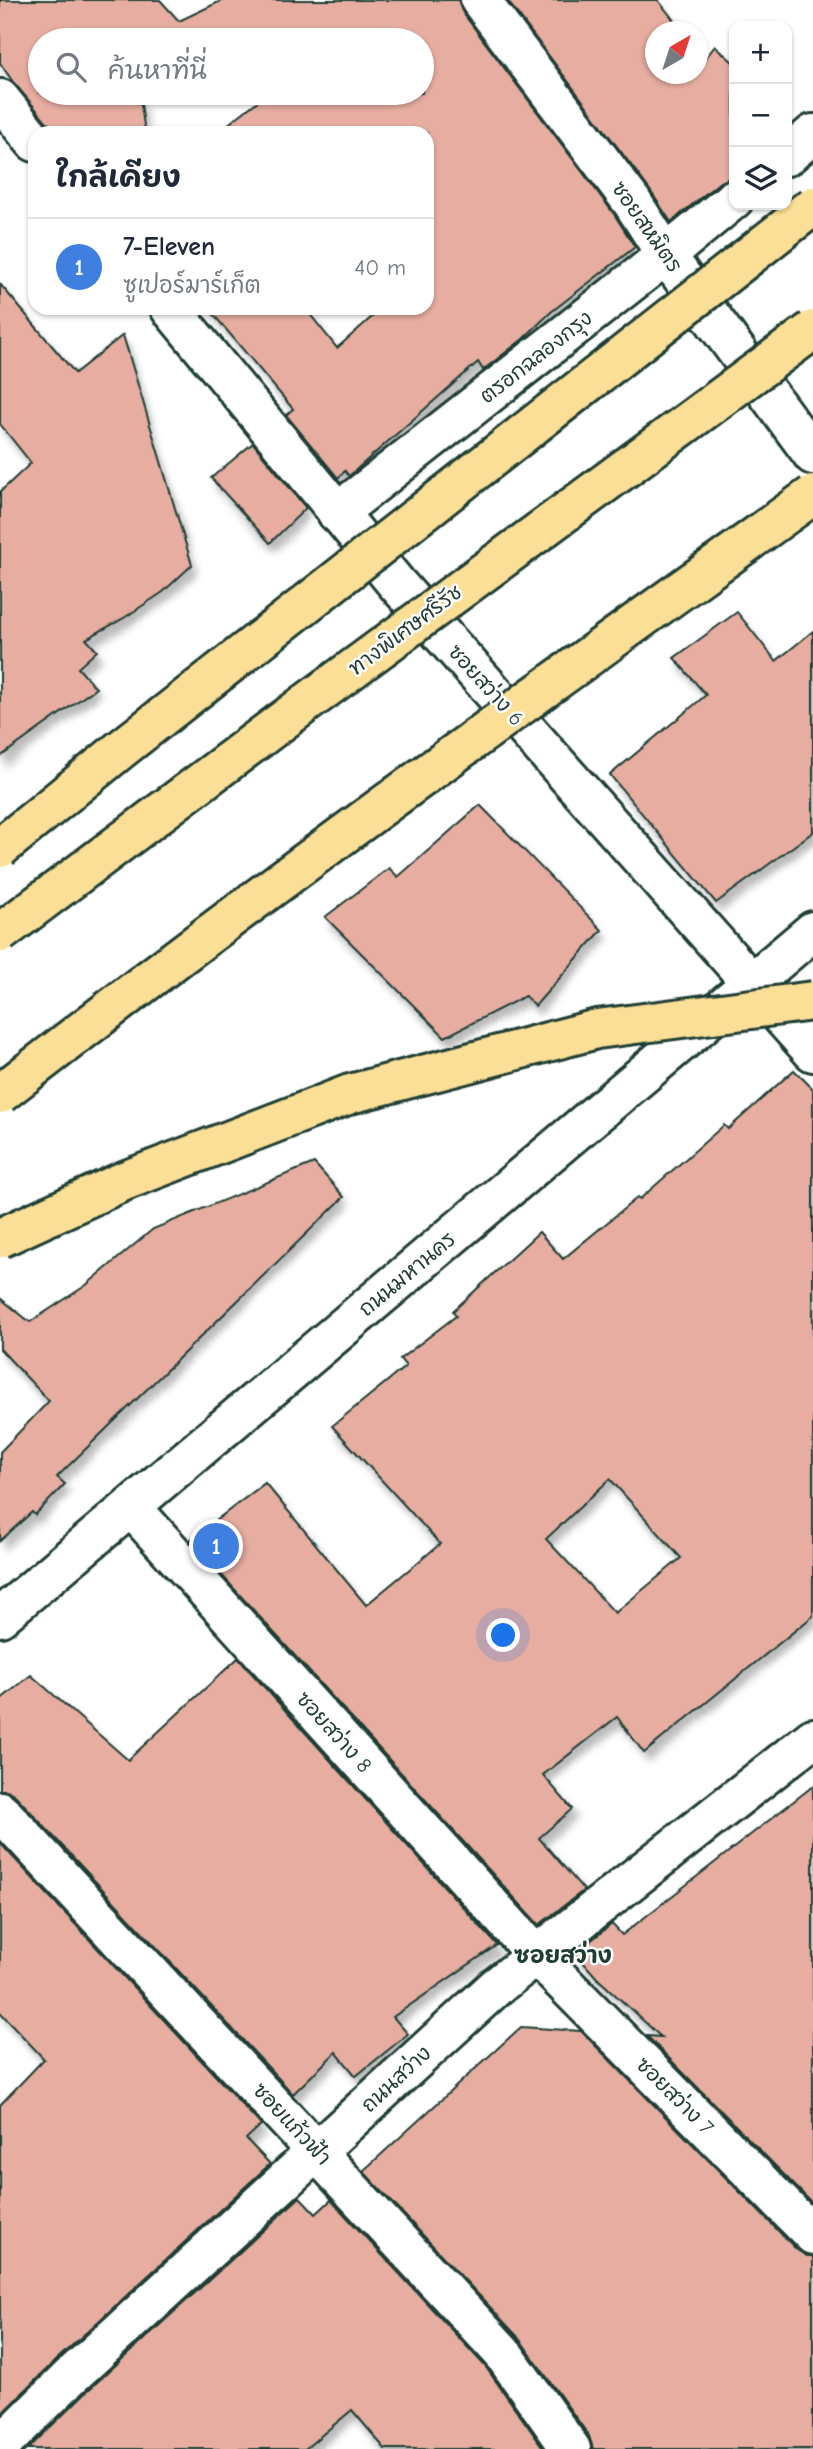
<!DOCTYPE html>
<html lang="th">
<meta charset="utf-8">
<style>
:root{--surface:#fff;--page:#f2f2f3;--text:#1f2937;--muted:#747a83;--line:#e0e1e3;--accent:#c8321e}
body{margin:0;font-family:"Comic Neue","Playpen Sans Thai",sans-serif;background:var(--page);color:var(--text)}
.controls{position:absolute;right:21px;top:21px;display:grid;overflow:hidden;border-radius:14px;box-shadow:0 2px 5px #0004}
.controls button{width:63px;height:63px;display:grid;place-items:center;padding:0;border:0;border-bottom:2px solid var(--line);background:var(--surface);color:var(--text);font:35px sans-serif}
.compass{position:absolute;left:645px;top:21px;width:63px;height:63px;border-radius:50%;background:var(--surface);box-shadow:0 2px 5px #0004;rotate:39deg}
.you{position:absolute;left:504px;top:1636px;width:24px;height:24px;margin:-18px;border:5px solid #fff;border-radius:50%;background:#1a73e8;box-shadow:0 0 0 10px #1a73e833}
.badge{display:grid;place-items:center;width:46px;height:46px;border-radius:50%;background:var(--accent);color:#fff;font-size:23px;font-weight:700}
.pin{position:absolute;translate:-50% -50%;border:4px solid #fff;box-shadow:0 2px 7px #0006}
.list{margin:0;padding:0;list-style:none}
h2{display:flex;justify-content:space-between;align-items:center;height:91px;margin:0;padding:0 28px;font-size:30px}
h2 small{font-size:23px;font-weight:400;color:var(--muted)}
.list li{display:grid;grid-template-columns:46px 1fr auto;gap:21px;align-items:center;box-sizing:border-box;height:98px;padding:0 28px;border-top:2px solid var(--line)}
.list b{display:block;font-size:26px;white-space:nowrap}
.list p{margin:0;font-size:23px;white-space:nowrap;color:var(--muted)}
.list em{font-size:23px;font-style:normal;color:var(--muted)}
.icon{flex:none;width:38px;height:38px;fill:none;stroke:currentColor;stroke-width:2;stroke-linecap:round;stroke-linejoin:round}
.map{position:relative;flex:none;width:813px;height:2449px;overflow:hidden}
.search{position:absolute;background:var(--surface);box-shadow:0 2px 5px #0004;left:28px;top:28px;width:406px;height:77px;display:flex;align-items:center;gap:18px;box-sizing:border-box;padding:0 24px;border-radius:38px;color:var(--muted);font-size:26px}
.panel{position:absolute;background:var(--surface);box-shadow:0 2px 5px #0004;left:28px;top:126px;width:406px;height:189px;border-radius:21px}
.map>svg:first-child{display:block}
.building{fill:#e6ada0;stroke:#1f3d34;stroke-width:2;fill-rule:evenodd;filter:url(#shadow)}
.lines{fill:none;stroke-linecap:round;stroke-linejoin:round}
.street-casing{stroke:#1f3d34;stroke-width:44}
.secondary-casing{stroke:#1f3d34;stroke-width:44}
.street{stroke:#fff;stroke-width:38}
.secondary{stroke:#fff;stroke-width:38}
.highway-bridge-casing{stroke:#1f3d34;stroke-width:44;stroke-linecap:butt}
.highway-bridge{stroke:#fbdf96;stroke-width:38}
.labels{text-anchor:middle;stroke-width:5;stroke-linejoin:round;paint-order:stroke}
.street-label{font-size:21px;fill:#1f3d34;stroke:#fff}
.neighbourhood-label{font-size:23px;font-weight:bold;fill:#1f3d34;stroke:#fff}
</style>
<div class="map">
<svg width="813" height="2449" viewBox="0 0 813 2449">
<defs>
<filter id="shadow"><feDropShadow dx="4.5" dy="8" stdDeviation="3.5" flood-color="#0004"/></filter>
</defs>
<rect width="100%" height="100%" fill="#fff"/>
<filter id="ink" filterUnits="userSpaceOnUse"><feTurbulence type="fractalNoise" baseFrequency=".0143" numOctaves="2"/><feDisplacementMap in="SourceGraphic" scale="14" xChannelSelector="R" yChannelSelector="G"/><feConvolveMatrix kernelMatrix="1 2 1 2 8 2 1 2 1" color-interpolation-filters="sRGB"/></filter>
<g filter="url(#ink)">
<g class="building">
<polygon points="0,0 160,0 179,21 223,0 459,0 463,13 614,214 635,247 551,312 523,339 483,370 478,362 349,476 345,471 338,478 286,415 293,409 208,308 305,308 337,348 382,308 427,308 427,133 217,133 268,93 422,93 422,40 40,40 40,93 129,93 141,104 145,133 56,133 13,82 0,63"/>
<polygon points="507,0 658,0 683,32 655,32 655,74 697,74 697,50 705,59 715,46 734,63 734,178 720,182 671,222 649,189"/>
<polygon points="0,284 75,373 123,335 192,565 163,592 124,618 86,639 97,651 78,668 96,688 0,757 0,492 31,463 0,424"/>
<polygon points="253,443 306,508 270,543 211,478"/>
<polygon points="737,612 776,661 813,631 813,832 716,903 610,775 706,695 674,658"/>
<polygon points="480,805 602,930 535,1006 525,996 445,1037 325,917 389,868 398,877"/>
<path d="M794,1070L813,1089V1616L644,1753L617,1717L543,1775L572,1809L539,1838L584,1890L539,1925L190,1540L265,1483L366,1605L440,1544L332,1426L406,1366L400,1359L456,1316L453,1311L539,1232L563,1259L638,1197L640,1199L724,1125L728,1129ZM610,1479L681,1558L615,1613L546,1539Z"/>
<polygon points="314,1163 344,1197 57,1477 65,1484 35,1515 32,1512 0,1541 0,1452 49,1401 0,1349 0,1298 30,1322 85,1286 153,1229"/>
<polygon points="238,1658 497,1945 393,2017 408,2034 356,2076 336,2052 293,2094 16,1796 7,1790 0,1790 0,1700 31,1675 128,1760"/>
<polygon points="813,1786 813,2204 647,2036 661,2037 597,1978 575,1953 612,1924 622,1935"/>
<polygon points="0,1843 261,2125 246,2139 270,2164 54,2362 0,2415 0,2105 44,2059 0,2012"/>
<polygon points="521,2027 581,2031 797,2250 807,2256 813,2256 813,2449 593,2449 589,2436 518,2337 363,2171"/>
<polygon points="300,2197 316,2214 331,2200 485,2366 544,2449 385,2449 352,2410 305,2449 28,2449 84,2394"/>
</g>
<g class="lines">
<defs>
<g id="street">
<polyline points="480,0 632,202 666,255 813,455"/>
<polyline points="0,99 35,142"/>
<polyline points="787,156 813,134"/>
<polyline points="170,308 396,583 813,1052"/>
<polyline points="337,513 666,255 734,199"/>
<polyline points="131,1507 537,1956 813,2235"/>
<polyline points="0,1811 502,2352 571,2449"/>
<polyline points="0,2446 69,2378 496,1987 813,1738"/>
</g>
<polyline id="secondary" points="0,1617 813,931"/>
</defs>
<use href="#street" class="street-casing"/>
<use href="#secondary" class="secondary-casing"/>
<use href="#street" class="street"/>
<use href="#secondary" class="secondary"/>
<defs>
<g id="highway-bridge">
<polyline points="0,848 120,750 813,206"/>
<polyline points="0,933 305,704 813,330"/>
<path d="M0,1094C265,887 540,692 813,495"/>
<polyline points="0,1238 124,1181 350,1094 597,1029 813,1001"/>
</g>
</defs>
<use href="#highway-bridge" class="highway-bridge-casing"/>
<use href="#highway-bridge" class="highway-bridge"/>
</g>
</g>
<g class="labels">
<g class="street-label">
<text transform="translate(647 227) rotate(55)" y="7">ซอยสหมิตร</text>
<text transform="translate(536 357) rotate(-38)" y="7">ตรอกฉลองกรุง</text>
<text transform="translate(405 630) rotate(-37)" y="7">ทางพิเศษศรีรัช</text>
<text transform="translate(486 685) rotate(48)" y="7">ซอยสว่าง 6</text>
<text transform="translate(407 1274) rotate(-40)" y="7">ถนนมหานคร</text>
<text transform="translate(334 1732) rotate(48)" y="7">ซอยสว่าง 8</text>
<text transform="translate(396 2079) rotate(-43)" y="7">ถนนสว่าง</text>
<text transform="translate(675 2096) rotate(45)" y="7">ซอยสว่าง 7</text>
<text transform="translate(292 2124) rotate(47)" y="7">ซอยแก้วฟ้า</text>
</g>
<g class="neighbourhood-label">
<text x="563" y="1963">ซอยสว่าง</text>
</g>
</g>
</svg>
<div class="controls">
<button>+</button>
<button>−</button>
<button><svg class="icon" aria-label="layers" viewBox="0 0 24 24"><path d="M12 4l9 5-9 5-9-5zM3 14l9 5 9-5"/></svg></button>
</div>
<svg class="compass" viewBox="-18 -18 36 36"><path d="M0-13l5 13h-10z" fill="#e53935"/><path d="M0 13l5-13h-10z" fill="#747a83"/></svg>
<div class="you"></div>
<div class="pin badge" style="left:216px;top:1546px;background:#3f7fe0">1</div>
<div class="search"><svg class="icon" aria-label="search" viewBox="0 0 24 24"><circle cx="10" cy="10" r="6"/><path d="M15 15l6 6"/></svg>ค้นหาที่นี่</div>
<section class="panel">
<h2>ใกล้เคียง<small></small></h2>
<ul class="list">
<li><span class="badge" style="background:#3f7fe0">1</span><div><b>7-Eleven</b><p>ซูเปอร์มาร์เก็ต</p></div><em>40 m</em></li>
</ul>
</section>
</div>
